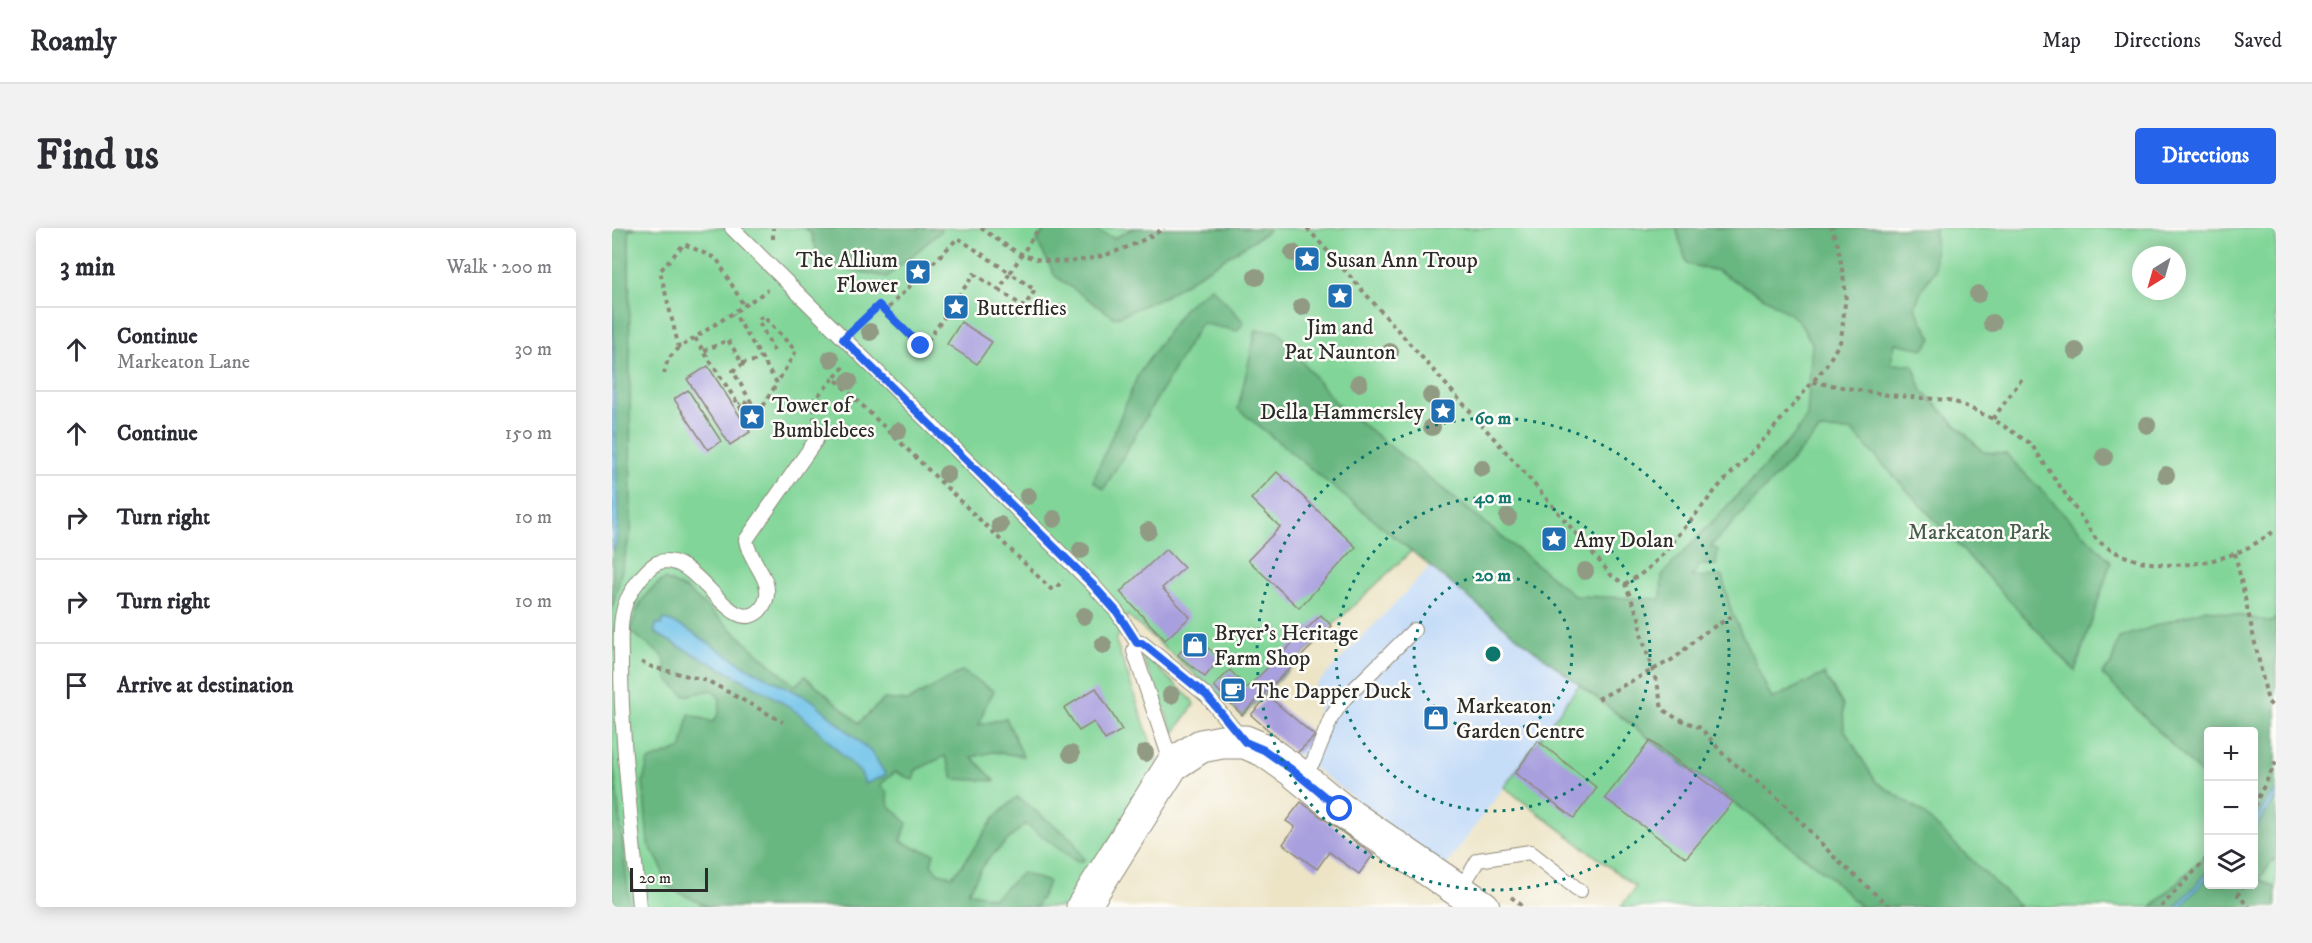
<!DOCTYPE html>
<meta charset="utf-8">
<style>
:root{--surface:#fff;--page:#f2f2f3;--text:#2b2b33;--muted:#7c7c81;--line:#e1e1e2;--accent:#2563eb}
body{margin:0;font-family:"IM FELL DW Pica",serif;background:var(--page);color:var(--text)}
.controls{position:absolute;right:18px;bottom:18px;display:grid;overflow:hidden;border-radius:6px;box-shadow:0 3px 15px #0003}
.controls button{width:54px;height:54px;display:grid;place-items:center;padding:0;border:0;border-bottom:2px solid var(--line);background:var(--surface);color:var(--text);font:30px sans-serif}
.compass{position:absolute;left:1520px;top:18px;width:54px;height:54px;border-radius:50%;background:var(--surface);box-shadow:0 3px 15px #0003;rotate:217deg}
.scale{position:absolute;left:18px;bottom:15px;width:78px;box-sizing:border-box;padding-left:6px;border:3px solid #2b2b2b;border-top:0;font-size:16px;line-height:21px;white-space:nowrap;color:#2b2b2b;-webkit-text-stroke:4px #fdfcf7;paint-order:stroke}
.stop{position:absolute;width:18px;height:18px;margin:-14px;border:4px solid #2563eb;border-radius:50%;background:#fff}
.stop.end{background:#2563eb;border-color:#fff;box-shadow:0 2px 6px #0008}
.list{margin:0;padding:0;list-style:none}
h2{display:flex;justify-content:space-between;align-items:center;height:78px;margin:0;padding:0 24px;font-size:26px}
h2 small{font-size:20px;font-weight:400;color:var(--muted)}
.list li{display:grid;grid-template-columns:39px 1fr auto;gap:18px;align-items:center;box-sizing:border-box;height:84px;padding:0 24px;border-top:2px solid var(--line)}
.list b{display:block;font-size:22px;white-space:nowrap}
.list p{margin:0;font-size:20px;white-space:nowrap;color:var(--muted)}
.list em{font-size:20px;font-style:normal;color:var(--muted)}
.icon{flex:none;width:33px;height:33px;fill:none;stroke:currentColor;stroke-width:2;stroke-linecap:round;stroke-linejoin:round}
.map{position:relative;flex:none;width:1664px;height:679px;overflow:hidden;border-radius:6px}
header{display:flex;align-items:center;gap:36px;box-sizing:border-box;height:84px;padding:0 30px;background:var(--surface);border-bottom:2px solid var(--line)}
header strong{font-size:28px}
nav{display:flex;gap:33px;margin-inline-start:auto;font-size:21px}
.intro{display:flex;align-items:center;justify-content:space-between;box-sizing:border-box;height:144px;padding:0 36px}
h1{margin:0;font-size:42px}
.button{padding:15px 27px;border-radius:6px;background:var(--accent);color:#fff;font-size:21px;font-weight:700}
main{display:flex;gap:36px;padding:0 36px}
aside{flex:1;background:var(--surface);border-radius:6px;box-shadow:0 3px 15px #0003}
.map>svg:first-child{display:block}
.built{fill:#c6ddf8}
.green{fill:#81d598;stroke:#568062;stroke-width:1.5;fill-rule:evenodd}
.forest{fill:#68b680;stroke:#4a7056;stroke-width:1.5}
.water{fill:#6ec2ea;stroke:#4c768a;stroke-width:1.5}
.building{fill:#a89fde}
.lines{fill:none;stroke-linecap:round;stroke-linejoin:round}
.service-casing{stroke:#8c8878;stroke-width:16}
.tertiary-casing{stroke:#8c8878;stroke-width:35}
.path{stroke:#8c8878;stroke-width:4;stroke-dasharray:4.5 4.5;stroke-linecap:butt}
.service{stroke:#fff;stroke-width:14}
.tertiary{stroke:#fff;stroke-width:33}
.tree{fill:#919a83}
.route{stroke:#2563eb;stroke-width:8}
.ring{fill:none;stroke:#0f766e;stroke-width:3;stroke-dasharray:3 6}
.labels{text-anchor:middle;stroke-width:5;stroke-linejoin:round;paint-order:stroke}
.poi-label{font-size:22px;fill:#2b2b2b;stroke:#fdfcf7;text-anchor:start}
.park-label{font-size:22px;fill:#455e4c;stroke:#fdfcf7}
.centre{fill:#0f766e;stroke:#fdfcf7;stroke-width:3}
.ring-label{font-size:18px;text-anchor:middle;font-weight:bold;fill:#0f766e;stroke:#fdfcf7;stroke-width:5;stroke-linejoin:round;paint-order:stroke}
</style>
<header>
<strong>Roamly</strong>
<nav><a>Map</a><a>Directions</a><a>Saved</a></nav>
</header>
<div class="intro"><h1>Find us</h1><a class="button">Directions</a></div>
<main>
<aside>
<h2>3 min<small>Walk · 200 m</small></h2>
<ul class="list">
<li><svg class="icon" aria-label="ahead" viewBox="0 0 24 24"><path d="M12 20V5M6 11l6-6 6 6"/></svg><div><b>Continue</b><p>Markeaton Lane</p></div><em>30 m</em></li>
<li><svg class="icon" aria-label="ahead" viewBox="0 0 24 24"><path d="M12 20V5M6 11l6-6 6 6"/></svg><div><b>Continue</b></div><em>150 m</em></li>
<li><svg class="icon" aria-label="right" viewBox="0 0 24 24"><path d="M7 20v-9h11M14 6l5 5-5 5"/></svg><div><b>Turn right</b></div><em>10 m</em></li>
<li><svg class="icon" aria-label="right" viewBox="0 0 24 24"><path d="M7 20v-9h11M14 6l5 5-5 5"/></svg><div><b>Turn right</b></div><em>10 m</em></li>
<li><svg class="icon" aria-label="arrive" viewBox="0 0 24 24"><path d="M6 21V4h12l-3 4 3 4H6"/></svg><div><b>Arrive at destination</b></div></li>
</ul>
</aside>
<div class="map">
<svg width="1664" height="679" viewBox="0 0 1664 679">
<rect width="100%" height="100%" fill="#fdfcf7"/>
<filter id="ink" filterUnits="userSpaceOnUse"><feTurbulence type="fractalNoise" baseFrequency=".0167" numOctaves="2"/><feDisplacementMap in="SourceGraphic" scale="12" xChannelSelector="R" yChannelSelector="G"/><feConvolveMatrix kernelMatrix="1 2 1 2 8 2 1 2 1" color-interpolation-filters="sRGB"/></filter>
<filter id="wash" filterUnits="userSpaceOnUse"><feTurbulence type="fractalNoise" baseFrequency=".008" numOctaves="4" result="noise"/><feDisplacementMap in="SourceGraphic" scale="24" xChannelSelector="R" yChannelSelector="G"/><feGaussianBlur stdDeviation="1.35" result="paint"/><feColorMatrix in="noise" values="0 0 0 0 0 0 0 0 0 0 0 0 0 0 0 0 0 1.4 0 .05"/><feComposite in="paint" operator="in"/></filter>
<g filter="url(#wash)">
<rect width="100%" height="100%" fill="#ede4c6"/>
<polygon class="built" points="818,339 967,457 833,639 684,526 703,508 708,472 700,461"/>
<g class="green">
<path d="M0,0H1664V505L1596,503V625L1540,679H1395L826,298L720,398L631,488L515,387L504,413L547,539L455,679H0ZM1529,27H1565V63H1529Z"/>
<polygon points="531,426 580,472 582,477 562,505 530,428"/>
<polygon points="967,457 1216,647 1249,679 1009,679 1024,659 892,559"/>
<polygon points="1664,629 1664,660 1647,651"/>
</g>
<g class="forest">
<polygon points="0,0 25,0 17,2 19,303 0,383"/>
<polygon points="192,0 327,0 329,3 275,49 209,36 199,5"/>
<polygon points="433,0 484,0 486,4 502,10 522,0 656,0 656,3 553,68 503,90 443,48 425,13"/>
<polygon points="1064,0 1323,0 1323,43 1311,59 1303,79 1320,111 1312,121 1283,115 1279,136 1301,137 1310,163 1371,224 1394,226 1499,334 1463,443 1240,203 1208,202 1099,318 1106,322 1104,337 1088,337 1079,349 1110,348 1119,383 1160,471 1212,446 1231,477 1232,501 1264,554 1308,582 1408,679 1249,679 1216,647 896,402 626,181 644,102 666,103 721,172 963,368 1049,371 1050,347 1184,205 1195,188 1200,115 1186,92 1158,73 1106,43 1075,36"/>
<polygon points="599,59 632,94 625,103 589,95 492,261 481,253 526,147 572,80"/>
<path d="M53,351L75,362L183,458L193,448L247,495L272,471L296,473L350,443L382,463L373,479L367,497L394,490L411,528L381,524L360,529L383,553L342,551L333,528L304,542L301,552L283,544L268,557L275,564L277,577L295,595L289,613L303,620L322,625L319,636L326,645L340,648L349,639L383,589L405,569L460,611L472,632L465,634L413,596L374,633L356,664L382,670L410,645L437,654L424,679H96L54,658L49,638L36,615L31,554L36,533L70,520L77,486L101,494L107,485L108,471L100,462L73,468L56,452L52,429L18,403C25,379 31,364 53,351Z"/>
<polygon points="1594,381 1660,394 1664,389 1664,629 1647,651 1664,660 1664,679 1540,679 1596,625 1596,656 1642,656 1642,503 1596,503 1596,553 1490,446 1499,436 1507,410"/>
<polygon points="0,522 18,679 0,679"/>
</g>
<g class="water">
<polygon points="0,41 6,293 4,315 0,326"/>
<path d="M52,391L73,400L136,440L200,472L259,524L274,547L253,556L249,545C227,526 209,502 186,485C141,453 89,433 42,404L45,395L49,397Z"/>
<polygon points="1664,561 1664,570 1642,601 1642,592"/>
<polygon points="1596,644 1596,649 1569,679 1564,679"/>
</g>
<g id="blocks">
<g class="building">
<polygon points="349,94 380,114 365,136 335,116"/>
<polygon points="96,138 138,204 118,217 75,151"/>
<polygon points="76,162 109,213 96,222 62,171"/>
<polygon points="665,244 744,319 687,380 636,332 668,299 639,271"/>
<polygon points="554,321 572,340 550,360 578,389 553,412 508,364"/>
<polygon points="709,387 720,398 630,487 602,458 618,442 635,460"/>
<polygon points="581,408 608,430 593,449 566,427"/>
<polygon points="484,460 510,502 493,512 482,494 467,503 452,480"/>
<polygon points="656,468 703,508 684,526 639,487"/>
<polygon points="926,513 985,560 962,590 903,545"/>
<polygon points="1038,513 1121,574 1074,630 993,570"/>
<polygon points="689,574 761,627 747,646 717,624 705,641 671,616 683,599 674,593"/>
</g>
</g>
</g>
<g filter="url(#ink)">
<use href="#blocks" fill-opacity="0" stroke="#8c8878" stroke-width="1.5"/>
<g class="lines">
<defs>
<g id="service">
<polyline points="120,0 480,356 505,384 525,415"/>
<polyline points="560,537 522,423 525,415 530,415 595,468 629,510"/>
<polyline points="690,550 702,532 719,490 732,471 802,402"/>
<polyline points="848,662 866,632 918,624 968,663"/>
<path d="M27,679C20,597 9,515 9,433C9,412 6,385 18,366C23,357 35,340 45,335C84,319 116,410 147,383C152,378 156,370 155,362C155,347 136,329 134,312L204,212"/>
</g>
<polyline id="tertiary" points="471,679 560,537 589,518 610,514 633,514 652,522 679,541 728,581 871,679"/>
</defs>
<use href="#service" class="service-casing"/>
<use href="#tertiary" class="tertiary-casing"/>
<g class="path">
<path d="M369,0C382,9 397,21 412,27C455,45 515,24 552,0"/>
<polyline points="695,0 910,242 1000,348 1013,356 1029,395 1028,403 1046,459 1050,481 1064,490 1089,500 1112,527 1170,574 1226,633 1278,679"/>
<polyline points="161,11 161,0"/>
<polyline points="387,62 412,79 423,62 398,45 427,0"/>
<polyline points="244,98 267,77 309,118 312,118 362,46 387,62 398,45 346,10 273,83"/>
<polyline points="83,110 140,197 165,155 122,85"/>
<polyline points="67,120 48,43 72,16 105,31 132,78"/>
<polyline points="92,123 116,112 131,136 121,143 139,174 137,177 130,173 127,176"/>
<polyline points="162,123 146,92 151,88 184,123 165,155"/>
<polyline points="130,135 142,133 149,129"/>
<polyline points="232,139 222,150 439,361 444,360 451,352"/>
<polyline points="52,146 56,131 67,120 156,62"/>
<path d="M1201,154L1276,167L1336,172L1349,176L1381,191L1419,216L1484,311C1524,346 1592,342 1637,319C1646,314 1655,308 1664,302"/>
<polyline points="1381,191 1411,149"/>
<polyline points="202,193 203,171 222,150"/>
<polyline points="1623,325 1656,474 1664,482"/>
<polyline points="1013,356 1035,342 1052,325 1107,258 1156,207 1214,138 1229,112 1234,66 1226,17 1219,0"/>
<polyline points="29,434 40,439 96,453 171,494"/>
<polyline points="986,471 1063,430 1090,406 1122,387"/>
<polyline points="1642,578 1664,534"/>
<polyline points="1631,656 1626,667 1637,679"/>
<polyline points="899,669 912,679"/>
<polyline points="1549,679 1596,629"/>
</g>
<use href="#service" class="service"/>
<use href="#tertiary" class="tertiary"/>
</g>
<g class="tree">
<circle cx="681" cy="25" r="9"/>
<circle cx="644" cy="49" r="9"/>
<circle cx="1366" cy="66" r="9"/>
<circle cx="690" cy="79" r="9"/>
<circle cx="1380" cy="95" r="9"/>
<circle cx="258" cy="104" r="9"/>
<circle cx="1464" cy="123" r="9"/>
<circle cx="778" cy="124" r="9"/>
<circle cx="219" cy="131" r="9"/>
<circle cx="237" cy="153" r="9"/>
<circle cx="747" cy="155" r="9"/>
<circle cx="819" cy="168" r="9"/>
<circle cx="1535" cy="197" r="9"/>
<circle cx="820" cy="199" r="9"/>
<circle cx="286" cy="203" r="9"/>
<circle cx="1492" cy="229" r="9"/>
<circle cx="870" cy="240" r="9"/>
<circle cx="335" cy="246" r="9"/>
<circle cx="1554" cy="247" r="9"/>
<circle cx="416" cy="268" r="9"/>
<circle cx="896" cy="289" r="9"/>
<circle cx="442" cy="291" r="9"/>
<circle cx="388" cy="297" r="9"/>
<circle cx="536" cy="303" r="9"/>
<circle cx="469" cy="322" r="9"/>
<circle cx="973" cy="343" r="9"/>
<circle cx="472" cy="388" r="9"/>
<circle cx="491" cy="417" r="9"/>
<circle cx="559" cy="467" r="9"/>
<circle cx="533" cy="525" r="9"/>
<circle cx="459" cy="526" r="9"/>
</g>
</g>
<g class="lines" filter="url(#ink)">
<polyline class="route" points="309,118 267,77 231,111 480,356 505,384 525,415 530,415 595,468 633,514 652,522 679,541 728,581"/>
</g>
<g class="ring">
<circle cx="881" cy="426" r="79"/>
<circle cx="881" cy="426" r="157"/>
<circle cx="881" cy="426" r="236"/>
</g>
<defs>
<symbol id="sight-square" viewBox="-11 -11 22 22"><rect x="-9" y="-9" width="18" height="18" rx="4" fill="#1f6fb2" stroke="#fdfcf7"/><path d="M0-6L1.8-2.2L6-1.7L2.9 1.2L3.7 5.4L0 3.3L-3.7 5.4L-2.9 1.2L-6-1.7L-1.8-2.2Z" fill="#fff"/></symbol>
<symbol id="shop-square" viewBox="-11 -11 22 22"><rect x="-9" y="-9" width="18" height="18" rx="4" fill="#1f6fb2" stroke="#fdfcf7"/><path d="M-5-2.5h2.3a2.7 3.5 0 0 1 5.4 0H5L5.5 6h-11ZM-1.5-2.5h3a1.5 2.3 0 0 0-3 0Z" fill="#fff"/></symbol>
<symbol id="cafe-square" viewBox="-11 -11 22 22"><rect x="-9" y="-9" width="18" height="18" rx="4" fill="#1f6fb2" stroke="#fdfcf7"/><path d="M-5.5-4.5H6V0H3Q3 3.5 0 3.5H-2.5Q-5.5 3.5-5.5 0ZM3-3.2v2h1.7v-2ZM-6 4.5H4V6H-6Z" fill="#fff"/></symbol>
</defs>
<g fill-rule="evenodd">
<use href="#sight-square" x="680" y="16" width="30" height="30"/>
<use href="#sight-square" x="291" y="29" width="30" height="30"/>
<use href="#sight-square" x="713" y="53" width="30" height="30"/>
<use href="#sight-square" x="329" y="64" width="30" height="30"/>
<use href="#sight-square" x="816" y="168" width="30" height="30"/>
<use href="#sight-square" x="125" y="174" width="30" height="30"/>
<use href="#sight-square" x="927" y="296" width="30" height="30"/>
<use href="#shop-square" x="568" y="402" width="30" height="30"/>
<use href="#cafe-square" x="606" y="447" width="30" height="30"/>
<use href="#shop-square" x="809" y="475" width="30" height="30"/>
</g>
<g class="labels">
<g class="poi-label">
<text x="286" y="39" text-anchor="end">The Allium<tspan x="286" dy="25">Flower</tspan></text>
<text x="714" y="39">Susan Ann Troup</text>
<text x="364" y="87">Butterflies</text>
<text x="728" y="106" text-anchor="middle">Jim and<tspan x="728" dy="25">Pat Naunton</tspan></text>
<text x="160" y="184">Tower of<tspan x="160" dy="25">Bumblebees</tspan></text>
<text x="812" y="191" text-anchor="end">Della Hammersley</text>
<text x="962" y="319">Amy Dolan</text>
<text x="602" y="412">Bryer's Heritage<tspan x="602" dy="25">Farm Shop</tspan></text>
<text x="640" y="470">The Dapper Duck</text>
<text x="844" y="485">Markeaton<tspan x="844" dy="25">Garden Centre</tspan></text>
</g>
<g class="park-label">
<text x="1367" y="311">Markeaton Park</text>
</g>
</g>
<circle cx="881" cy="426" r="9" class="centre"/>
<g class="ring-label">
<text x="881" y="196">60 m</text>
<text x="881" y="275">40 m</text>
<text x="881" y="353">20 m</text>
</g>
</svg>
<div class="controls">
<button>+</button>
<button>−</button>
<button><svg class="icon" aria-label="layers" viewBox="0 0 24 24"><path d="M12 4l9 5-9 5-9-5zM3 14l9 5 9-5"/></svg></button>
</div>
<svg class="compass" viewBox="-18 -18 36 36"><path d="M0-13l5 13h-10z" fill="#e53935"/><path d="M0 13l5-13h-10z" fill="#7c7c81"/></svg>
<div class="scale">20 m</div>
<div class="stop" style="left:728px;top:581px"></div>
<div class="stop end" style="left:309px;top:118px"></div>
</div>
</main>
